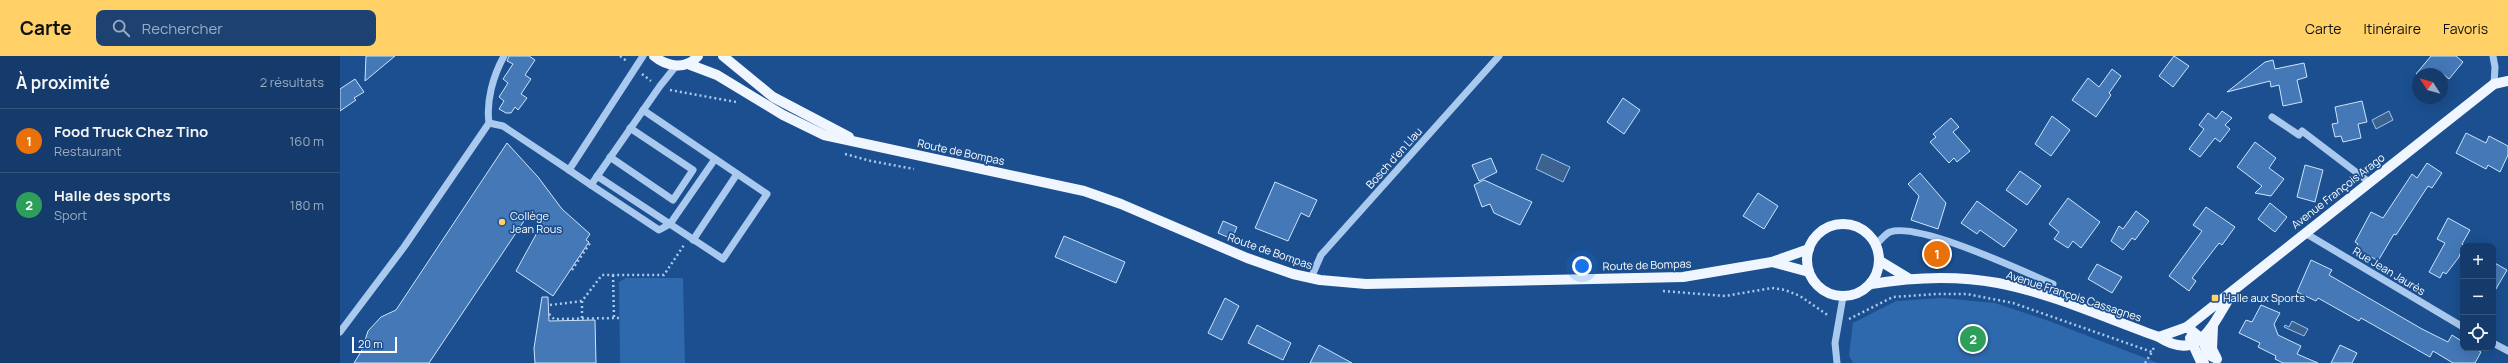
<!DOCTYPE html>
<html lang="fr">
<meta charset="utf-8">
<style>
:root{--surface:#143b6b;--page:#1d4271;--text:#f1f3f6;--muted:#9dadc1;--line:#33557e;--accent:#ffd166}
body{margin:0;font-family:Manrope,sans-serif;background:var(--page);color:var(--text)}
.controls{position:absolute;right:12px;bottom:12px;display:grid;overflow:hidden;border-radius:8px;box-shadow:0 4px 16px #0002}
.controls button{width:36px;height:36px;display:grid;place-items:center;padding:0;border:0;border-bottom:1px solid var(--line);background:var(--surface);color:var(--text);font:20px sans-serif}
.compass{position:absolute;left:2072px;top:12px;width:36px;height:36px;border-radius:50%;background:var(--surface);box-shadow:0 4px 16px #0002;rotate:306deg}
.scale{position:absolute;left:12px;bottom:10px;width:45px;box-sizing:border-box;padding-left:4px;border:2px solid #fff;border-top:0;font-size:11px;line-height:14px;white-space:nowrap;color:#fff;-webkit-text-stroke:3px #1b4f8f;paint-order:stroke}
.you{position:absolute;left:1242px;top:210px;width:14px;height:14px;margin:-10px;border:3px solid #fff;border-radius:50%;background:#1a73e8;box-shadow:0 0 0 6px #1a73e833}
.badge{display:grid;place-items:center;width:26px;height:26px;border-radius:50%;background:var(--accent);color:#fff;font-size:13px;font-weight:700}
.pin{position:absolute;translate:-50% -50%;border:2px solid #fff;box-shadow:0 1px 4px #0006}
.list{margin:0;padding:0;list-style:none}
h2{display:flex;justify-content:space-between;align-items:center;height:52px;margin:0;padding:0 16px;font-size:17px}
h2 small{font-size:13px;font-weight:400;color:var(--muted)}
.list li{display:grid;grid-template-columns:26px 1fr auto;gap:12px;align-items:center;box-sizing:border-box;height:64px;padding:0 16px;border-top:1px solid var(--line)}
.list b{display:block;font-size:15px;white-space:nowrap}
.list p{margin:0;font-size:13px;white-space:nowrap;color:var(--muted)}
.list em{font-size:13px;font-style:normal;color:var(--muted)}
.icon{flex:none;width:22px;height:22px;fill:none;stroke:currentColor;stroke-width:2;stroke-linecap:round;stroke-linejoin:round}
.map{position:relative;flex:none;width:2168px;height:307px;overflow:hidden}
header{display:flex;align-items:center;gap:24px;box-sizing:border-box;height:56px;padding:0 20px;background:var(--accent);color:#111}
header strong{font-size:19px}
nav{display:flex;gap:22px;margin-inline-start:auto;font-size:14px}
.search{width:280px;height:36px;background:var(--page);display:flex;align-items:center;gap:10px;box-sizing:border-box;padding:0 14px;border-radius:8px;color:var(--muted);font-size:15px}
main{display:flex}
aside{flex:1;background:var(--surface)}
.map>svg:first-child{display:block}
.green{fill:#2e69ad}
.water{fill:#3c6290;stroke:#9cc4f0}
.building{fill:#4478b7;stroke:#cfe3fa}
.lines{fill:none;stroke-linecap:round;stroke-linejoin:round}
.path{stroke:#a9c9ee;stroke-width:2.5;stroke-dasharray:2 3;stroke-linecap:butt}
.minor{stroke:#a9c9ee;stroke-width:7}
.major{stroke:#f0f6ff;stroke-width:10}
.poi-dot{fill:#ffd166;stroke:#1b4f8f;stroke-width:1.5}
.labels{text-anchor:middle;stroke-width:3.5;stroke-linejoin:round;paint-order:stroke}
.street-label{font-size:11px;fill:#fff;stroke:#1b4f8f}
.poi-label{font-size:11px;fill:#fff;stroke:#1b4f8f;text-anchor:start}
</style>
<header>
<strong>Carte</strong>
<div class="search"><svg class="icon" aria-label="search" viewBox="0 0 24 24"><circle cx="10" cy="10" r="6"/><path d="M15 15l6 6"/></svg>Rechercher</div>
<nav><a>Carte</a><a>Itinéraire</a><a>Favoris</a></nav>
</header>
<main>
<aside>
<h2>À proximité<small>2 résultats</small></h2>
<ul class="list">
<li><span class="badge" style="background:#e8710a">1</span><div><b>Food Truck Chez Tino</b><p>Restaurant</p></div><em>160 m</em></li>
<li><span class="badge" style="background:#2e9e5b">2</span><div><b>Halle des sports</b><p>Sport</p></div><em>180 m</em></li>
</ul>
</aside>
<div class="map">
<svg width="2168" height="307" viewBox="0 0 2168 307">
<rect width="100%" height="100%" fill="#1b4f8f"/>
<g class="green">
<polygon points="286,222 343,222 345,307 280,307 279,226"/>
<polygon points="1602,242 1655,247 1709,265 1818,307 1513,307 1509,299 1513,267 1556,245"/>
</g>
<g class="water">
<polygon points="2049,55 2053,64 2036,73 2032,64"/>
<polygon points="1202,98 1230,111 1223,126 1196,113"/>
<polygon points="1952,265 1968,273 1964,280 1944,271 1945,269 1949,271"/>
</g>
<g class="building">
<polygon points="26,0 55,0 25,25"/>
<polygon points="169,0 189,0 195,4 185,19 191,23 181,38 187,42 178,54 175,51 171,57 166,57 159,53 164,45 159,41 168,27 163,23 173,8 167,5"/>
<polygon points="1834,0 1849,10 1833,31 1819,20"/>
<polygon points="2091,0 2116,0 2123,6 2109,23 2103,18 2076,18"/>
<polygon points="1933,4 1935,13 1964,7 1967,21 1957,24 1962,46 1943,50 1939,29 1931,31 1930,25 1887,36 1925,6"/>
<polygon points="1772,13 1781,20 1769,37 1771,39 1756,61 1732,44 1748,22 1759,31"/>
<polygon points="15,23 24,36 14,42 16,44 0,55 0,33"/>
<polygon points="1283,42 1300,54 1284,78 1267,66"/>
<polygon points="2022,45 2027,66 2018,68 2021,82 2003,86 2001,80 1995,81 1992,68 1998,67 1995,51"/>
<polygon points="1882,55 1892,62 1885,69 1890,73 1880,86 1875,82 1860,101 1849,93 1864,73 1859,69 1868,57 1876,63"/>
<polygon points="1712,60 1730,74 1711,100 1695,88"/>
<polygon points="1611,62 1619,71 1613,76 1630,95 1617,106 1614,102 1609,107 1590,86 1596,81 1593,78"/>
<polygon points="2126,77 2146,87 2149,80 2168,90 2168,99 2160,116 2148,109 2146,113 2116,97"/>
<polygon points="1915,86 1936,102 1929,112 1944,123 1931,140 1915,137 1922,130 1897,111"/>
<polygon points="167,87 198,121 222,153 250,178 246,184 249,186 213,240 176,215 204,164 190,156 89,307 14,307 22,294 28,275 41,261 56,254"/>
<polygon points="1151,102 1157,116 1139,125 1132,109"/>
<polygon points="2087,107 2102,117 2092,132 2088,130 2056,179 2054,178 2038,205 2030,200 2029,203 2014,194 2018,188 2015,186 2031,156 2043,162 2072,118 2077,122"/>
<polygon points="1965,109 1983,114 1975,146 1957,141"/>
<polygon points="1680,115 1701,130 1687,149 1666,134"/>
<polygon points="1580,117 1606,147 1598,173 1571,164 1579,140 1568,128"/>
<polygon points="1144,124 1192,146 1180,169 1154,157 1150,148 1142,151 1134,129"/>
<polygon points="935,126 977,144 969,161 961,157 948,185 915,172"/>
<polygon points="1418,137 1438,150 1424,173 1403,160"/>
<polygon points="1728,142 1760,166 1741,192 1733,185 1728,192 1714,183 1719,176 1709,168"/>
<polygon points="1637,145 1677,174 1664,191 1640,174 1637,178 1621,167"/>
<polygon points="1930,147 1947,161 1935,176 1918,163"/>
<polygon points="1866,151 1895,171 1882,189 1879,187 1852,222 1856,225 1849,235 1829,220 1862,175 1853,169"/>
<polygon points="1796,155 1809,165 1795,184 1792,182 1783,194 1771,185 1779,170 1783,173"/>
<polygon points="2108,162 2130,174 2122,188 2125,190 2123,190 2119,201 2106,218 2103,216 2100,222 2089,216 2105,187 2097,183"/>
<polygon points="883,165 897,171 892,183 878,177"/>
<polygon points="724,180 785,206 776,227 715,201"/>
<polygon points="1971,204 1992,214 1989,219 2082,273 2108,286 2112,279 2123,286 2123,292 2134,292 2141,296 2135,307 2113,307 2093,295 2090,301 2021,262 2019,265 1978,242 1976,245 1957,236"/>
<polygon points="2153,206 2167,214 2153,238"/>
<polygon points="1757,208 1782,221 1772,237 1748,223"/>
<polygon points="202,241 208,241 209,265 255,264 256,307 195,307 194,292"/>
<polygon points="885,242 899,250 882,284 868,277"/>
<polygon points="1921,249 1940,257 1934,268 1938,279 1961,290 1957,298 1978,307 1943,307 1935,303 1936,300 1918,291 1920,287 1899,277 1906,264 1912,266"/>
<polygon points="917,269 951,287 943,304 908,287"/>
<polygon points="979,289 1012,307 970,307"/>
<polygon points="2000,289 2017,297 2012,307 1991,307"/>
</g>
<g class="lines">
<g class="path">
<polyline points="280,0 288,6"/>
<polyline points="302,18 311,25"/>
<polyline points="330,34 396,46"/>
<polyline points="505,98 531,105 574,113"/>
<polyline points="232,214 250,187"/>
<polyline points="273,219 274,262"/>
<polyline points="1323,235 1385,240 1432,232 1445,234 1460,240 1489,260"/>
<polyline points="210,249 242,245"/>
<polyline points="209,258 214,263 280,262"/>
<polyline points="242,262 242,245 262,219 324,219 344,189"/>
<polyline points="1509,263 1553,241 1597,238 1627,238 1673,247 1812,296 1814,291"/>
<polyline points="1805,307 1812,296"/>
</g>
<g class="minor">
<polyline points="303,0 229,114 251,129 320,30 336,10"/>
<polyline points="2153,0 2155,11 2154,28"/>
<polyline points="1932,61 1959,79 1962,75 2029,126"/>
<polyline points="149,67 163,70 229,114"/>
<polyline points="270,101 333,144 353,114 290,72"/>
<polyline points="257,120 383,203 427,138 303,54"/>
<polyline points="251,129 319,174 330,168 375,103"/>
<polyline points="1965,177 2123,271"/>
<polyline points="353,184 397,118"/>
<path d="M1536,188C1540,185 1545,178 1550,176C1579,166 1682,215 1713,228"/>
<polyline points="971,222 981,199 1159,0"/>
<path d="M0,276L64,191L149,67C146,45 153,20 164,0"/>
<polyline points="2153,287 2168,295"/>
<polyline points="1497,307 1495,287 1503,241"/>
</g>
<g class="major">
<path d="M314,0C327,11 346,14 358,0"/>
<polyline points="383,0 433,41 509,81"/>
<polyline points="348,8 377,19 443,59 484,79 744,135 781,148 907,202 953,218 980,224 1026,228 1343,221 1432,206 1469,193"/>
<circle cx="1503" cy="204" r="36"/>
<polyline points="1540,205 1568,222"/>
<polyline points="1432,206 1469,216"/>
<path d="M1531,228C1573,221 1615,219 1658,227C1711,237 1768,263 1819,281C1859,307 1872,269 1890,241"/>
<polyline points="1873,270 1872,293 1876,301"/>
<polyline points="1847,271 1863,284 1867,298 1877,303"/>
<polyline points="1819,281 1847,271 2154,28 2168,25"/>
<polyline points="1850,282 1860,304 1864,307"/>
</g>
</g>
<g class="poi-dot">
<circle cx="162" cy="166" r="4"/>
<rect x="1871" y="238" width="8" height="8" rx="2"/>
</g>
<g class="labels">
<g class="street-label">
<text transform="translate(621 96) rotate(12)" y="4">Route de Bompas</text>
<text transform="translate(1054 102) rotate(-48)" y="4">Bosch d'en Llau</text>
<text transform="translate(1998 135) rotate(-38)" y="4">Avenue François Arago</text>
<text transform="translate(930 195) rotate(19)" y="4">Route de Bompas</text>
<text transform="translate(1307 209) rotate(-2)" y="4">Route de Bompas</text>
<text transform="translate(2049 215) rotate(31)" y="4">Rue Jean Jaurès</text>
<text transform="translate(1734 240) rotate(18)" y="4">Avenue François Cassagnes</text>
</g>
<g class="poi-label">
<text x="170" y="164">Collège<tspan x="170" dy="13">Jean Rous</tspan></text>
<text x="1883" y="246">Halle aux Sports</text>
</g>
</g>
</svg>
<div class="controls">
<button>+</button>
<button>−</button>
<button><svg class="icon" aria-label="locate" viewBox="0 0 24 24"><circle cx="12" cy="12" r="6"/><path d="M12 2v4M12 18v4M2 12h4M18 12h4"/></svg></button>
</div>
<svg class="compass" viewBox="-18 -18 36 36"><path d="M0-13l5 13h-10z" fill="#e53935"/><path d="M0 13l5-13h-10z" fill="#9dadc1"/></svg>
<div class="scale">20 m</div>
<div class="you"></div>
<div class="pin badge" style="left:1597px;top:198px;background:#e8710a">1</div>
<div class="pin badge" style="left:1633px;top:283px;background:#2e9e5b">2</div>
</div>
</main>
